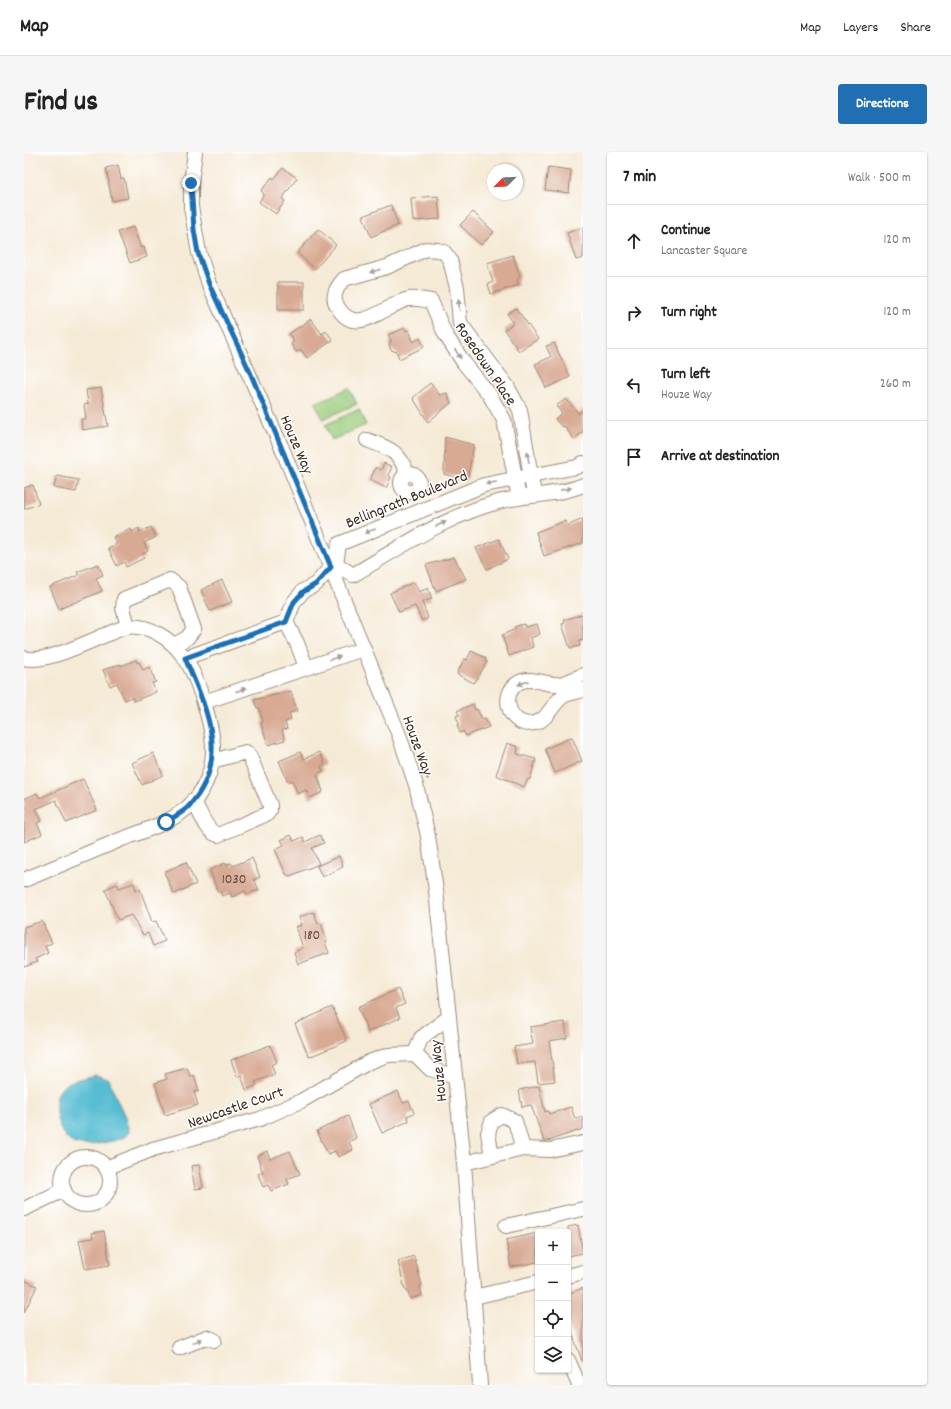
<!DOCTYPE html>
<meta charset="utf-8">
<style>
:root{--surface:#fff;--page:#f6f6f6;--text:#222;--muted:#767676;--line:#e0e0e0;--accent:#1f6fb2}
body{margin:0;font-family:Dekko,sans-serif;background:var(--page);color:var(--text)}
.controls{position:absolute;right:12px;bottom:12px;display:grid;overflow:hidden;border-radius:4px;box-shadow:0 1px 3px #0004}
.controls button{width:36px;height:36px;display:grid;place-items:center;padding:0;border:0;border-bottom:1px solid var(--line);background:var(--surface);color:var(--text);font:20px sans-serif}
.compass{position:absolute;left:463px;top:12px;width:36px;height:36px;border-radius:50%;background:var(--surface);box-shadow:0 1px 3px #0004;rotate:246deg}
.stop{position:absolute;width:12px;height:12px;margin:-9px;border:3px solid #1f6fb2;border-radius:50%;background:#fff}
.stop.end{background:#1f6fb2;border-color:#fff;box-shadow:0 1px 4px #0008}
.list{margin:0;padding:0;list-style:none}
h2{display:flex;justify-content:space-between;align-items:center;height:52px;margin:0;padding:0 16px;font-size:17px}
h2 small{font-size:13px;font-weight:400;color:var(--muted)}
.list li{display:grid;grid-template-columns:26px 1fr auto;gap:12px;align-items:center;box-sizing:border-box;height:72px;padding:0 16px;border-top:1px solid var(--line)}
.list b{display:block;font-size:15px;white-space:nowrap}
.list p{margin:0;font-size:13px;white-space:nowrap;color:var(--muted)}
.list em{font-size:13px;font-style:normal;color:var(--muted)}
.icon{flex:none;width:22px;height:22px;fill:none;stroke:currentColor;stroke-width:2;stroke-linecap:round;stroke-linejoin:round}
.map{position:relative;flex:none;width:559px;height:1233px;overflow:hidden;border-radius:4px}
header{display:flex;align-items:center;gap:24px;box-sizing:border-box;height:56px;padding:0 20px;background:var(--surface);border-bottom:1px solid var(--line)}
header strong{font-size:19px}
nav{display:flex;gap:22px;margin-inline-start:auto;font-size:14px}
.intro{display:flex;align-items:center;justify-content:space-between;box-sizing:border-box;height:96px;padding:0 24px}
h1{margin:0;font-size:28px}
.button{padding:10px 18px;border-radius:4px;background:var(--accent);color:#fff;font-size:14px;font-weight:700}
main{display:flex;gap:24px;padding:0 24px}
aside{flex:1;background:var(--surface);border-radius:4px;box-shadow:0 1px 3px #0004}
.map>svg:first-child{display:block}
.green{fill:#99cb7b;stroke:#6a7a4c}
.water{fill:#54bcd2;stroke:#487378}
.building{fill:#d8a993}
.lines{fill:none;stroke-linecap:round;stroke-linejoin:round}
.minor-casing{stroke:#988a7a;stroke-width:16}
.path{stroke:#988a7a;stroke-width:2;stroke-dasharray:3 3;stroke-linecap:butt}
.minor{stroke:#fff;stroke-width:14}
.oneway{fill:#a79f9a}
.route{stroke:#1f6fb2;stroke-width:5}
.labels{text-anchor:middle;stroke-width:3;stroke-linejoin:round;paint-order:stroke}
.number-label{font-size:14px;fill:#624a3b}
.street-label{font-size:16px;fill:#3b2a1e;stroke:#fff}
</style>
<header>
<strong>Map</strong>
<nav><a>Map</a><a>Layers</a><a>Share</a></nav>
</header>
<div class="intro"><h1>Find us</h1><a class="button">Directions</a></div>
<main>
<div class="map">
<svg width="559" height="1233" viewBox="0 0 559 1233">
<rect width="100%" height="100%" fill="#fff"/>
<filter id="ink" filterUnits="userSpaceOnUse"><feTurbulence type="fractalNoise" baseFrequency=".025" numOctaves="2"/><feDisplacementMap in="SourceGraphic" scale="8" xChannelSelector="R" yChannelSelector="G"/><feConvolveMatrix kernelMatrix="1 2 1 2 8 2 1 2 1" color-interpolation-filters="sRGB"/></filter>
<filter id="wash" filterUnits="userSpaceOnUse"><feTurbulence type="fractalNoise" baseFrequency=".012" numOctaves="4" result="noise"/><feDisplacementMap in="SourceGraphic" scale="16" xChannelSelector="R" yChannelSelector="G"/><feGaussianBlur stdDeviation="0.9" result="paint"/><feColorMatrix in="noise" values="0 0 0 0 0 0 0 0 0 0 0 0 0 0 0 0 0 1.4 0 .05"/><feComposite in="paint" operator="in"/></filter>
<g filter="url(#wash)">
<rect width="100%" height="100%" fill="#f5ead6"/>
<g class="green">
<polygon points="325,236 333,252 299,267 291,251"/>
<polygon points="335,257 342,273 308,288 301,273"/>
</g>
<path class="water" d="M72,923L84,927L101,965L105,980C100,988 91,988 83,990C74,992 61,995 52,992C33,987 24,946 40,934C48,927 62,926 72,923Z"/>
<g id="blocks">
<g class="building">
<polygon points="94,13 97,27 100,26 104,46 88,49 82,16"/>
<polygon points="524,15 547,18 545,41 521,38"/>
<polygon points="259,16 273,26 258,47 261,49 252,62 235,50 240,42 237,39 248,25 250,27"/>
<polygon points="414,44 416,67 389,69 387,46"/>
<polygon points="367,53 374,73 347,85 339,64"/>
<polygon points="449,60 470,80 457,93 436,73"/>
<polygon points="109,75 117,96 120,95 123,105 106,111 94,80"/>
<polygon points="559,75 559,106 552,108 543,81"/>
<polygon points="294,77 312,93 291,117 273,101"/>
<polygon points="489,103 496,124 493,129 495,133 467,142 464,132 469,130 463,111"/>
<rect x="254" y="130" width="26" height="28"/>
<polygon points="492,156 514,187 495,199 480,178 490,171 483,162"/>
<polygon points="287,167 298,182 302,179 309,188 283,206 277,198 272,200 267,192 270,189 265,182"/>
<polygon points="381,176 382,179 385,178 389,190 396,186 400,195 375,207 373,200 367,198 365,193 367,188 364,183"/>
<polygon points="530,191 546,225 522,236 511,212 527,205 522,194"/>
<polygon points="406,231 416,243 423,241 427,251 404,270 389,246"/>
<polygon points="77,236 84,274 58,278 57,267 62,267 60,253 64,252 62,238"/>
<polygon points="542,247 555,262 559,257 559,280 550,287 540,274 538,275 531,267 538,261 532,254"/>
<polygon points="421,285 450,293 443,328 420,322"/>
<polygon points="360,311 368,315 364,323 367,325 362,336 346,328 352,315 357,318"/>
<polygon points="33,324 55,328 52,340 30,336"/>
<polygon points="9,333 15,352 0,357 0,336"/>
<polygon points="559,367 559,391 520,404 512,380 541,369 543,374"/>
<polygon points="127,375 132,385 120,391 124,399 118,402 120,406 102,415 100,410 93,414 84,396 93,392 89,385 107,377 108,380 115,376 116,380"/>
<polygon points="475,387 484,407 463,417 452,396"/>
<polygon points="430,405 442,427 412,439 402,413"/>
<polygon points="74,412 79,423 72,426 78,439 35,457 26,435 55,423 53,420"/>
<polygon points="198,428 208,450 186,459 177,438"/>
<polygon points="390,430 395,440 404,436 408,447 398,450 404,466 398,469 391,454 375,460 366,441"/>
<polygon points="559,462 559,488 555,489 556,494 546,496 538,472 541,471 540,468"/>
<polygon points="500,472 501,475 513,472 516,482 507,486 509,495 485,504 478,483 492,477 490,475"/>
<polygon points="447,499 462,506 461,509 463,510 450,531 433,522 440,507 443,508"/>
<polygon points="112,508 113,511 115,510 119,518 125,515 132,530 128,531 132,540 110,549 108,545 101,548 93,531 86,534 79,518 96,512 97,514"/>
<polygon points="267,539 273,559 265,561 267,568 261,570 263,577 258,578 261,588 244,593 237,571 239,570 235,555 233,556 230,548"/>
<polygon points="449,552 451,558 453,557 458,567 461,566 465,575 442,584 439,579 436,581 433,573 435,572 432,564 435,563 433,559"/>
<polygon points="548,585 558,609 531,621 521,597"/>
<polygon points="483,591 494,595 493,602 512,607 506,627 504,627 500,635 472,623"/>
<polygon points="276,600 280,607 295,600 301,612 297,614 299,619 293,622 299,640 286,646 282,638 274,642 268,628 264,630 255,609"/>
<polygon points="129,601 139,623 118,633 108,611"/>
<polygon points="59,627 73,658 42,671 32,648 12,657 18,669 13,671 18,682 0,690 0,647 13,641 16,646"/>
<polygon points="267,683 270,689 279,685 281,690 296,683 300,691 288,696 295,712 266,724 262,722 251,697 260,693 257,688"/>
<polygon points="315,704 319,715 298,725 293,714"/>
<polygon points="228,706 236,725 230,727 235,738 223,742 221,739 208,745 206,741 198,744 196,739 194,740 186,718 201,711 202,713 207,711 209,714"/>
<polygon points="162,710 172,732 150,742 140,720"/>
<polygon points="110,731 112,738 116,737 128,770 132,769 141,789 129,794 124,781 119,783 107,763 94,768 81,737 93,732 95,736"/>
<polygon points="290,760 294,772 297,771 303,789 301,790 305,801 274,812 270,800 279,796 272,775 278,773 275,765"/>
<polygon points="18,769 28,791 21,794 24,801 11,807 13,810 0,815 0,775"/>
<polygon points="374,837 381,852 372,856 376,866 344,880 334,855"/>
<polygon points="308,855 323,889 285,905 271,872"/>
<polygon points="541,870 543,886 525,889 531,929 514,931 511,910 493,912 490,895 509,892 506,875"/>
<polygon points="246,893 253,910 247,913 251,922 231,930 233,933 222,938 217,923 213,925 207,908"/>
<polygon points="163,916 166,924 170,923 175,939 170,940 174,953 141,963 131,931 143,927 141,922"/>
<polygon points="515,934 521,960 524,959 525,962 547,955 551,967 559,964 559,977 524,989 520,989 507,953 498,955 495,938"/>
<polygon points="374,939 379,951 385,949 390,961 383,964 385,969 358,981 345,952"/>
<polygon points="324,964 332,986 325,990 329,998 314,1005 311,999 304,1002 293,979"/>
<polygon points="243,999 246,1007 266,999 276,1022 263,1027 265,1032 247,1039 244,1033 239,1035 234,1022 239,1020 233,1004"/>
<polygon points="175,1013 179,1036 171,1037 167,1014"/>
<polygon points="554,1073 559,1101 544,1104 544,1075"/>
<polygon points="80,1079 86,1113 61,1117 55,1088 69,1086 68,1081"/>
<polygon points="514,1081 514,1110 487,1115 482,1088"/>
<polygon points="390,1104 398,1133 396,1134 398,1143 386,1147 383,1137 381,1138 374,1109"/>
<polygon points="0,1128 13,1134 0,1161"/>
<polygon points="559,1136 559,1209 558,1209 544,1170 544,1142"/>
</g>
</g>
</g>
<g filter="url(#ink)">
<use href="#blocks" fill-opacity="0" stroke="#988a7a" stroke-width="1"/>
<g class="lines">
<defs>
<g id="minor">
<polyline points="171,0 167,31 167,55 175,101 185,132 257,294 375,583 392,633 404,684 412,739 440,1011 456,1233"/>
<path d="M343,288C364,296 376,299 383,322"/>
<circle cx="386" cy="331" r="9"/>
<path d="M495,346L480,268L465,242L440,211L421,182L407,149C399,148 393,146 385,147C361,152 332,188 313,154C307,144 313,135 320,127L363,115L402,97L414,98L420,100L426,108L433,136L436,171L483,234L496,258L510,343"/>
<polyline points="312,412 315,392 460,333 553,315 559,311"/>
<path d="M312,412L329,423C377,395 423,363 478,349C503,343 537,343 559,333"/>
<polyline points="262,470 273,491 282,515"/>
<polyline points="104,474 99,456 100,447 146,428 155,435 170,477 163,486 150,493"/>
<path d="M0,506C24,513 76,483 102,475C125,472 146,486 160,505C173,522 189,575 189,596C190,617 179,643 163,656C145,671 120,679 98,687C65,701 33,714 0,728"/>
<polyline points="161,506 262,470 270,450 279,439 292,432 307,415 312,412"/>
<path d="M559,523C552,526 544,530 536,532C522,534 507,523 494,531C474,544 487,577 510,571C525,568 528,550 541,543C547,541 553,540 559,538"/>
<polyline points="180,550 339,497"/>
<path d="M169,648C176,659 182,680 194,683L243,662L246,658V653L226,605L222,600L188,609"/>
<polyline points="425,865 397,886 391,902 406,917 431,925"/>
<polyline points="468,1004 464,981 468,969 478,963 491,969 499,997"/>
<circle cx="62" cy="1029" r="24"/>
<polyline points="440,1011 499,997 526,998 559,991"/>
<polyline points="82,1016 129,997 236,967 277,949 345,910 364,903 391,902"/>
<polyline points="0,1057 40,1038"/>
<polyline points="482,1074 559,1057"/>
<polyline points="544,1124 559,1120"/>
<polyline points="450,1145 514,1130"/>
<polyline points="155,1196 183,1185 190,1188"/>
<polyline points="544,1208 555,1233"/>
</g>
</defs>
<use href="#minor" class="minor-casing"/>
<polyline class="path" points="401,619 404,628"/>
<use href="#minor" class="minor"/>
</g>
<defs><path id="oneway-solid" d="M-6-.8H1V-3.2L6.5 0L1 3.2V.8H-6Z"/></defs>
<g class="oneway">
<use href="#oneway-solid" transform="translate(351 119) rotate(164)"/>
<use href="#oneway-solid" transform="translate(435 153) rotate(-96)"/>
<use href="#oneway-solid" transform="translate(434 202) rotate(57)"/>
<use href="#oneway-solid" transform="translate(504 305) rotate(-99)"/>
<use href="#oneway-solid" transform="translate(467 331) rotate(168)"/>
<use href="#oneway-solid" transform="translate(542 337) rotate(-11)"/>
<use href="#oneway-solid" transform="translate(417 372) rotate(-25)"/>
<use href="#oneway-solid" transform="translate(346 379) rotate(158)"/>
<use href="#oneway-solid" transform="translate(311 506) rotate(-18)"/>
<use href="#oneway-solid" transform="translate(499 531) rotate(160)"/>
<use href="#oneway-solid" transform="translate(217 538) rotate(-18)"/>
<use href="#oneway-solid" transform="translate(173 1189) rotate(-22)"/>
</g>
</g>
<g class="lines" filter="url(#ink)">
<path class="route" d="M142,670C149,665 159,661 165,654C208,607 182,556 161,506L262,470L270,450L279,440L292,432L307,415L226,220L185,132L174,101L170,78L167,31"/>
</g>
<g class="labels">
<g class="number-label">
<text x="210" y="731">1030</text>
<text x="288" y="787">180</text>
</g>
<g class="street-label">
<text transform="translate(463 211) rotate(56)" y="6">Rosedown Place</text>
<text transform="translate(274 292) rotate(67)" y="6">Houze Way</text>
<text transform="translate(382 346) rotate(-22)" y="6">Bellingrath Boulevard</text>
<text transform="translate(395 593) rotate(70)" y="6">Houze Way</text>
<text transform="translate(413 919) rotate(-96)" y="6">Houze Way</text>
<text transform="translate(211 954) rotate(-19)" y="6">Newcastle Court</text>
</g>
</g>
</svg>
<div class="controls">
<button>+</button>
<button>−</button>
<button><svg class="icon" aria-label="locate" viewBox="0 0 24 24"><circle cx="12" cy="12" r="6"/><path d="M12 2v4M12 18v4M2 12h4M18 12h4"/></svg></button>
<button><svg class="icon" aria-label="layers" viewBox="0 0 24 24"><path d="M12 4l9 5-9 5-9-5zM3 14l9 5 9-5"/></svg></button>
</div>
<svg class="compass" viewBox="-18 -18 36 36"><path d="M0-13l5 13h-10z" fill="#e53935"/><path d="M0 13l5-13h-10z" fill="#767676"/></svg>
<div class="stop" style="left:142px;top:670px"></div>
<div class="stop end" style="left:167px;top:31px"></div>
</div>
<aside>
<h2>7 min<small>Walk · 500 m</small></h2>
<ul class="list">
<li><svg class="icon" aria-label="ahead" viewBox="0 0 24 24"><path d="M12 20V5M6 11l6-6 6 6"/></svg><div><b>Continue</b><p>Lancaster Square</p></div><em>120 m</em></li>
<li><svg class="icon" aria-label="right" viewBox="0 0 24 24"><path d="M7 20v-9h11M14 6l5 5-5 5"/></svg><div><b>Turn right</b></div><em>120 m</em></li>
<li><svg class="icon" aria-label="left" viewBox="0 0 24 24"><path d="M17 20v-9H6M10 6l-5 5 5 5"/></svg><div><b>Turn left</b><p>Houze Way</p></div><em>260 m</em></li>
<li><svg class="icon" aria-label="arrive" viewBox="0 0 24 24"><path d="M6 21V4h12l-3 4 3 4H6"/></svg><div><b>Arrive at destination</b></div></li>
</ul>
</aside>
</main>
